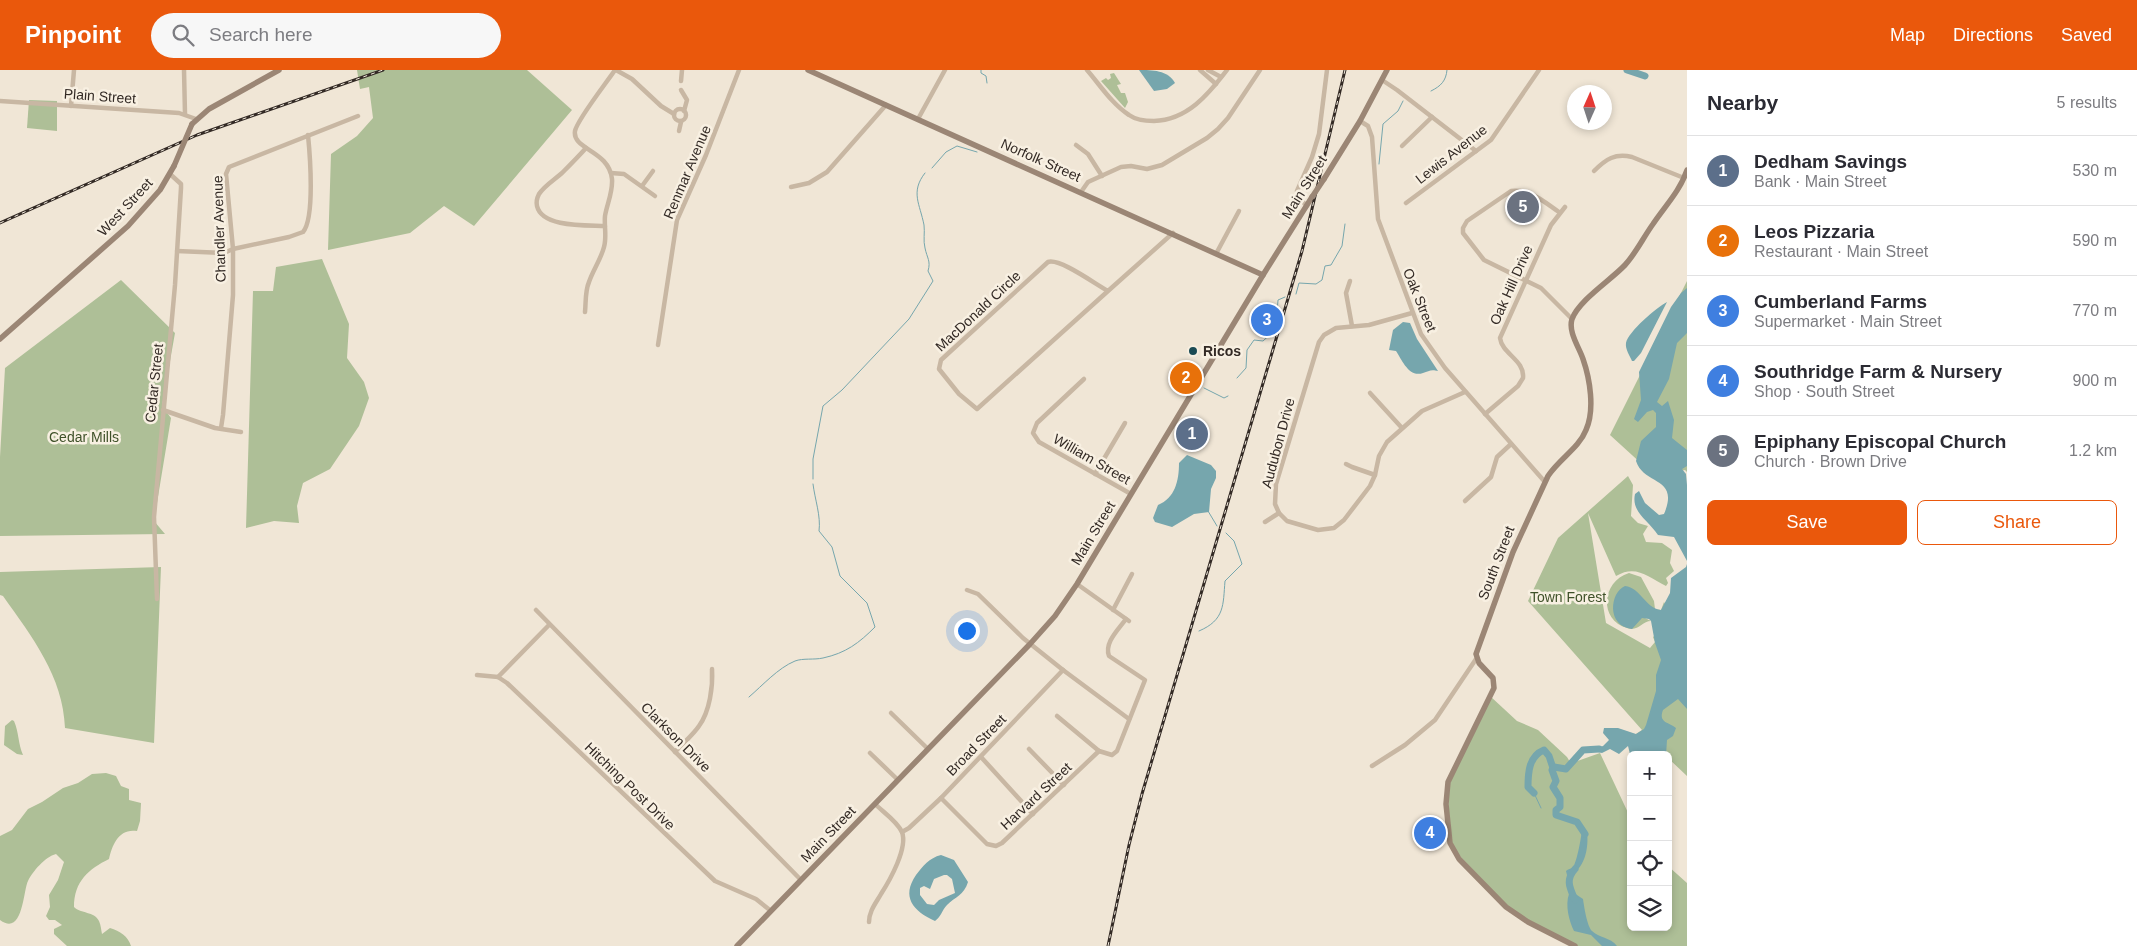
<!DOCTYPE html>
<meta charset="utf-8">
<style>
:root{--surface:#fff;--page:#f7f7f7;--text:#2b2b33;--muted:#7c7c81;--line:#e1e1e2;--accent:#ea580c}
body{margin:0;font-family:Arial,sans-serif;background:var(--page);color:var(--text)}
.controls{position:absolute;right:15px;bottom:15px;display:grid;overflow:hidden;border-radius:8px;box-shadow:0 2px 8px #0003}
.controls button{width:45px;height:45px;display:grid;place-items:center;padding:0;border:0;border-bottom:1px solid var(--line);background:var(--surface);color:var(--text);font:25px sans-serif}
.compass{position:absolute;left:1567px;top:15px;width:45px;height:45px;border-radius:50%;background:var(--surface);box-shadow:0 2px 8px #0003;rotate:3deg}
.you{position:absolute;left:966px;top:560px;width:18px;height:18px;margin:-12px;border:4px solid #fff;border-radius:50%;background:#1a73e8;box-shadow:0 0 0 8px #1a73e833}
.badge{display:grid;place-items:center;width:32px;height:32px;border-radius:50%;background:var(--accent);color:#fff;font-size:16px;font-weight:700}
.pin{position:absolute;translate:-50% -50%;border:2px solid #fff;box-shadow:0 1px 5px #0006}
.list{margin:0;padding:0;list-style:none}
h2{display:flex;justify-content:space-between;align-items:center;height:65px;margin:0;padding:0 20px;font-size:21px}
h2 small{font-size:16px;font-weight:400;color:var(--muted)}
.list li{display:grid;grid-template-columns:32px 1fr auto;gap:15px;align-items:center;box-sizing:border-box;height:70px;padding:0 20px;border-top:1px solid var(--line)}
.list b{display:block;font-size:19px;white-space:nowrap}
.list p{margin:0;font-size:16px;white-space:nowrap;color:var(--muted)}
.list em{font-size:16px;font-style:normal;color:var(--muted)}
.actions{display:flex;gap:10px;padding:15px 20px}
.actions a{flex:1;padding:11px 0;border:1px solid var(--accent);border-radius:8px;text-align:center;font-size:18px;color:var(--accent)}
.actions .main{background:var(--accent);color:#fff}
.icon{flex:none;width:28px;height:28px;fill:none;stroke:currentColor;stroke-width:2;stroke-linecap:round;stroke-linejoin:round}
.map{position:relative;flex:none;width:1687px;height:876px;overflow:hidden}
header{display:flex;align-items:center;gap:30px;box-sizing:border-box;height:70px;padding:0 25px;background:var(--accent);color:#fff}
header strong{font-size:24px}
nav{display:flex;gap:28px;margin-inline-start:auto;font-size:18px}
.search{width:350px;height:45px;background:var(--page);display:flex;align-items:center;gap:12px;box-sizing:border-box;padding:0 18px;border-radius:28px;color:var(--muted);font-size:19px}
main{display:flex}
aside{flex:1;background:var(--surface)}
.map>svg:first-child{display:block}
.green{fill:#aebf97}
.water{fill:#76a6ad;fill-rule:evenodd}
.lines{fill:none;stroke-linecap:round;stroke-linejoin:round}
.stream{stroke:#76a6ad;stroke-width:1}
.river{stroke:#76a6ad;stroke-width:7}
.street{stroke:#c8b7a3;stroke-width:4.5}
.secondary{stroke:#9b8675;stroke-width:5.5}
.rail-casing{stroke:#332a25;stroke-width:3}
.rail{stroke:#f8f0e2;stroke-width:1;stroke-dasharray:4;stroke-linecap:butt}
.secondary-bridge{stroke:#9b8675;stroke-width:5.5}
.poi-dot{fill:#1b4b54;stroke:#f8f0e2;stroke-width:2}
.labels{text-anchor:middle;stroke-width:5;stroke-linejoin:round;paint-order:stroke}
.street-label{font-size:14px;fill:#332a25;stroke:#f8f0e2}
.poi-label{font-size:14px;font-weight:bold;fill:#332a25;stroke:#f8f0e2;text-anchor:start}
.park-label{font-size:14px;fill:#3f5129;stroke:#f8f0e2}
</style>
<header>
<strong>Pinpoint</strong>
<div class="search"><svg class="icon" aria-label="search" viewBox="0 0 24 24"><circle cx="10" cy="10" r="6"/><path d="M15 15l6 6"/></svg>Search here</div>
<nav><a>Map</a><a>Directions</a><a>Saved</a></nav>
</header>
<main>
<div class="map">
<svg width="1687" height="876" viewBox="0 0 1687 876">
<rect width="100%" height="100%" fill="#f0e6d6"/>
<g class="green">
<polygon points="357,0 527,0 572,40 474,156 444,136 410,163 328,180 331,84 357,66 373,48 369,17 360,19"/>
<polygon points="1114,3 1121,14 1117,15 1121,23 1125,23 1128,32 1125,38 1101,11 1106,8 1108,10 1111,8 1110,4"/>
<polygon points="29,30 57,31 57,61 27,58"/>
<polygon points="322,189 349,254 347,288 364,312 369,328 359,356 330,399 303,413 297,436 299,453 274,451 246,458 253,221 273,221 276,197"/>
<polygon points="121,210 175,263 162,336 171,348 154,451 165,464 0,466 0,387 5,298"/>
<polygon points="1687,211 1687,402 1685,400 1655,406 1610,365"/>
<path d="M1628,406L1633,415L1631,446L1638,453L1648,456L1643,464L1646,472L1662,473L1672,480L1670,493L1674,501L1666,508L1668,513L1666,516C1648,507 1636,494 1616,506L1588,443L1606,553L1650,578L1655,572L1653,567L1687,537V706L1668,688V685H1655L1636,664L1642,660L1528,531L1558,468Z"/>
<path d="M161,497L154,673L65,658C63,606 32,567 3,526L0,525V502Z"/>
<path d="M1629,503L1641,507L1654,531L1655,539L1661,540L1664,532L1668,539L1645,548L1651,551C1642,551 1638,562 1627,558C1599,550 1601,512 1629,503Z"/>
<polygon points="1490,626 1517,651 1538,660 1567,687 1570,692 1569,694 1600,683 1631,749 1631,857 1668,857 1668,796 1687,813 1687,876 1575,876 1511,840 1452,778 1447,719"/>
<path d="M12,650L14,651C19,662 18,674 23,685L17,684L4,675L5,656Z"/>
<path d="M106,703L116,706L121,716L129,719V730L141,733L140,751L137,761C119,758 112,775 109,789C89,799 74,811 74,837C81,844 94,841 99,851C101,855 101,860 102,864L110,858C120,861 128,866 131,876H67L54,864V859L62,855L55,850H49L46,846L50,837L49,825L58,810L64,792L56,784C45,787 33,801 28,811C23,821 23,867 0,850V766L12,760L28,739L42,732L63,718L78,713L92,704Z"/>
</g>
<g class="water">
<path d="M1139,0C1152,0 1168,0 1175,13L1167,19L1154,21Z"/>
<path d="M1687,218V263L1677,273L1669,309L1657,332L1662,336L1668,331L1674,350L1672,368L1687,380V396L1682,399L1686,404L1687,415V491L1674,467L1658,465C1648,450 1631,442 1635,424L1639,421L1645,433L1659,445L1664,444C1680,406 1644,416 1636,391L1641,371L1656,357V343L1653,340L1647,342L1638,352L1634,349L1641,330L1639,302L1671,237L1681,223Z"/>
<path d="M1667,232L1641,283L1634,291H1632C1630,286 1625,279 1626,273C1628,262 1657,237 1667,232Z"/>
<path d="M1403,252L1410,253L1417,269L1438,301C1431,299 1429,301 1423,303C1409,308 1402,290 1396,281L1389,280L1393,260Z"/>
<path d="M1187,385L1211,395L1216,401V408L1211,419L1209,442L1194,444L1172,457L1155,452L1153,448L1158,435C1175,428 1179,411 1179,393Z"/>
<path d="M1687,494V639L1678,629L1663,640C1658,653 1669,652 1676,658L1673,666L1667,670L1666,685H1631V688L1628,676L1619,684L1610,679L1602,683L1590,680L1603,676L1609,670L1603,663L1604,658H1618L1636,664L1644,659L1646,655L1656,621V605L1661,590L1655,573L1651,551L1649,549L1642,548L1632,559C1606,556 1610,522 1625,516C1641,518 1645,538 1661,540L1670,523L1671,508L1686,497Z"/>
<path d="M1582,758L1587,762C1589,777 1585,802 1567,805L1566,801C1568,799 1571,799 1573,797C1577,792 1582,764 1582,758Z"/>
<path d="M941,785L954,790L968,812C964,825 955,827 947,835C942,840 941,847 935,851C913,841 901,827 916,805C923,796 929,788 941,785ZM944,805H947L952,809L955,823L939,830L934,835L927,834L920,825V818L924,816L930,819L934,809Z"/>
<path d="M1574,823L1583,829C1584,836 1587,856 1592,861C1599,868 1610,867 1617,876H1602L1591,865L1574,861C1569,851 1565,835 1569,824Z"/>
</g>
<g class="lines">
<g class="stream">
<polyline points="981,0 981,3 986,6 987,13"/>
<path d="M1431,21C1441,16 1446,11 1447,0"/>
<polyline points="1379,94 1383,54 1398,41 1403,31"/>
<polyline points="932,98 946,82 957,76 977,82"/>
<polyline points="1296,224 1299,213 1316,214 1322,210 1325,196 1331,195 1342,176 1345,154"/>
<path d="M1237,308L1246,298L1247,280L1254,270L1263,271C1275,262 1277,245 1278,230L1285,227"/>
<polyline points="1204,318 1224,328 1228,326"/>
<path d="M813,409V389L823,336L842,320L909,249L933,211L928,201C931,191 927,188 925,178C923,171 925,162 924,155C920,134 910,122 925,103"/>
<polyline points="1208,441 1217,456"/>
<path d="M1199,561C1225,550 1223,535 1225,511L1242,494L1234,471L1226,463"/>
<path d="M749,627C763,615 778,598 795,591C803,588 814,590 823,588C846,583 859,573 875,557L867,533L840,506L832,477L819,461C821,446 815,430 813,414"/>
<polyline points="1534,723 1541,738"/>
</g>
<g class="river">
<polyline points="1627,0 1645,6"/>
<path d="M1534,723L1528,717C1528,702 1529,686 1544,680L1549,686L1553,698"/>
<polyline points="1585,764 1577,752 1556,745 1556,740 1560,737 1560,728 1553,717 1556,711 1552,700 1554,697 1566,699 1583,680 1599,679"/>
<path d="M1575,799C1565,810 1570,818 1575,830"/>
</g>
<g class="street">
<polyline points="184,0 185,44"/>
<polyline points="616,0 632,9 661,36 674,44"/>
<path d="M1087,0C1100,15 1112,34 1129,45C1136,50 1146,51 1154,51C1187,50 1208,25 1227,0"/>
<polyline points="1200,0 1216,14"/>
<polyline points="1208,0 1221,7"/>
<polyline points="1382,10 1397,20 1476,81"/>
<polyline points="681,11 682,0"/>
<polyline points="681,20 687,30 684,41"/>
<polyline points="0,31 179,43 196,49"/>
<polyline points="71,36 74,0"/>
<circle cx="680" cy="45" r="6"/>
<polyline points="918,49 945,0"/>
<polyline points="1360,51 1368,56 1372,67 1378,149 1421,264 1445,298 1545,412"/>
<polyline points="679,61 681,52"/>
<polyline points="1076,75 1088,84 1102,106"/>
<polyline points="1402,76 1432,47"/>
<path d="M586,78C578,87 570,95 562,103C554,110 544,116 539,124C537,128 536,132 537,136C542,158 588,155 605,156"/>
<path d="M1594,101C1606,89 1615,83 1632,87L1684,108"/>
<polyline points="611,103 624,104 655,126"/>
<polyline points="642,116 653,101"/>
<polyline points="791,117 809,113 827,102 886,35"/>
<polyline points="1081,122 1088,112 1121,97 1131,96 1147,99 1162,95 1207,68 1218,59 1228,48 1260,0"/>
<polyline points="1406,133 1491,70 1539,0"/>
<polyline points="1307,136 1298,127 1297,121 1312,87 1319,64 1327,0"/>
<path d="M1559,142C1544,132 1531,119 1511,121L1467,151L1463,158V163L1484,190L1541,218L1572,249"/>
<path d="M177,181L224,183L233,179L289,167L303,162C315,148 310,85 308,65"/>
<polyline points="1217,182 1239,141"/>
<polyline points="1350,211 1346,223 1352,256"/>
<path d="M1108,221L977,339L959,324L939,299L941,290L1048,192C1060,188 1095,214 1108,221L1173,163"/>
<path d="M585,242C586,232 585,221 589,212C593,200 601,189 604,177C607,167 604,156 605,146C607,134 613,122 612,109C609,80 572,80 575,61C577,50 607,12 615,0"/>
<polyline points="1412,243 1369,255 1336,258 1324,265 1319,272 1276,414 1275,434 1279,443 1287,451 1318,460 1334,458 1344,450 1370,416 1375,405 1379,386 1387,372 1422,341 1465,322"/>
<polyline points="658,275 677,150 706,85 739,0"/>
<polyline points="1084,309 1037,353 1033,363 1039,372 1131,424"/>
<polyline points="1370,323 1402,358"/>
<polyline points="163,340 215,358 241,362"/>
<path d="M1485,344L1518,316L1523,308C1525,290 1502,284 1500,268L1551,155L1565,137"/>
<polyline points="221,358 223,345 233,225 233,179 226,104 229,97 358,46"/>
<polyline points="1346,394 1352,397 1375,405"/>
<polyline points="1095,404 1125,353"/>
<polyline points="1465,431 1491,407 1497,387 1511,374"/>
<polyline points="1265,452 1279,443"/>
<polyline points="1077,514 1129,551"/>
<polyline points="967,520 978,524 1023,568 1063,600 1129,649"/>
<polyline points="157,529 154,447 175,215 181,118 181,114 170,104"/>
<polyline points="536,540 801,810"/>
<polyline points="1113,540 1132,504"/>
<polyline points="477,605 498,607 507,613 715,811 756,829 771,841"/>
<polyline points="498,607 549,555"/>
<polyline points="891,643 928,679"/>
<path d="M1057,646L1099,681L1112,685L1117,681L1145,610L1109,586C1104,573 1118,560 1126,549"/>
<polyline points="1029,679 1064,715"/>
<path d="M675,682C683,673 693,665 699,656C710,641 713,616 712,599"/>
<polyline points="870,683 898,710"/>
<polyline points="981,687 1033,744"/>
<polyline points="1372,696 1405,675 1435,650 1476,589"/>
<polyline points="941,728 987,774 996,776 1002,773 1099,681"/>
<polyline points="902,762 909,758 941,728 1063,600"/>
<path d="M869,852C869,841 876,833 881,824C890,810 908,778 902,762C897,751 883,742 875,734"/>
</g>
<g class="secondary">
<polyline points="808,0 1263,205"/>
<polyline points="192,54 209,39 279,0"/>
<polyline points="1324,109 1360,51 1387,0"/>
<polyline points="0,269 128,156 160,120 174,96"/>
<polyline points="737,876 1030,574 1055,546 1077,514 1263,205 1312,127"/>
<path d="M1575,876L1528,852L1506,837L1459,789L1450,773L1446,734L1448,712L1494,618L1493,608L1479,593L1476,584L1513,482L1548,406C1559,389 1579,378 1586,360C1595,340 1590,309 1583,289C1579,277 1568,262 1572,249C1579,230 1611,210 1625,195C1636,183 1643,168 1653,154C1665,136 1680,121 1687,100"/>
</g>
<defs>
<g id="rail">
<polyline points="0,153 197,65 383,0"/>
<polyline points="1108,876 1129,775 1142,724 1302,181 1345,0"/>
</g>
</defs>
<use href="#rail" class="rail-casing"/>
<use href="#rail" class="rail"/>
<g class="secondary-bridge">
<polyline points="174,96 192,54"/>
<polyline points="1312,127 1324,109"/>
</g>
</g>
<circle class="poi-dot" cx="1193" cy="281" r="5"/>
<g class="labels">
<g class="street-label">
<text transform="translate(100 26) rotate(4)" y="5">Plain Street</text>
<text transform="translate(1451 84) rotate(-38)" y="5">Lewis Avenue</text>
<text transform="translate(1041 90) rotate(24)" y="5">Norfolk Street</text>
<text transform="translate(687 102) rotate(-67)" y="5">Renmar Avenue</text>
<text transform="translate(1304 117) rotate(-58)" y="5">Main Street</text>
<text transform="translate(125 137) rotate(-47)" y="5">West Street</text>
<text transform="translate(219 159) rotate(-92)" y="5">Chandler Avenue</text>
<text transform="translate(1511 215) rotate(-66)" y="5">Oak Hill Drive</text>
<text transform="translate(1420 230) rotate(68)" y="5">Oak Street</text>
<text transform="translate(978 241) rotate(-43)" y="5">MacDonald Circle</text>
<text transform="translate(154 313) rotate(-84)" y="5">Cedar Street</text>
<text transform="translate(1278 373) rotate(-75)" y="5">Audubon Drive</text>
<text transform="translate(1092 389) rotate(30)" y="5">William Street</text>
<text transform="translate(1093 463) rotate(-59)" y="5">Main Street</text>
<text transform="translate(1496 493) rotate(-69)" y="5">South Street</text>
<text transform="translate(676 667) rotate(45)" y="5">Clarkson Drive</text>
<text transform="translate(976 675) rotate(-46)" y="5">Broad Street</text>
<text transform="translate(630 716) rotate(44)" y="5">Hitching Post Drive</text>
<text transform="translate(1036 726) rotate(-43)" y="5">Harvard Street</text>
<text transform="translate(828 764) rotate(-46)" y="5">Main Street</text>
</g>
<g class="poi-label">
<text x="1203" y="286">Ricos</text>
</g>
<g class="park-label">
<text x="84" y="372">Cedar Mills</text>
<text x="1568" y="532">Town Forest</text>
</g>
</g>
</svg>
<div class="controls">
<button>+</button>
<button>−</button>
<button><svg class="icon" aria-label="locate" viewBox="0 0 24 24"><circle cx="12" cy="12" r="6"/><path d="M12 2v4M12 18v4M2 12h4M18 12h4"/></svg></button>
<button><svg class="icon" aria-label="layers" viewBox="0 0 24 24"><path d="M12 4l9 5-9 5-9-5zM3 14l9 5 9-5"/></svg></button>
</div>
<svg class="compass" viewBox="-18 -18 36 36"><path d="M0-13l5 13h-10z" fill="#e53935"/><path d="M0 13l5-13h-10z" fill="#7c7c81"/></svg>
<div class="you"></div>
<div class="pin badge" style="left:1192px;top:364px;background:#5c6f8a">1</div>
<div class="pin badge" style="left:1186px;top:308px;background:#e8710a">2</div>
<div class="pin badge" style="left:1267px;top:250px;background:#3f7fe0">3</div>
<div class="pin badge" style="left:1430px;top:763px;background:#3f7fe0">4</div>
<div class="pin badge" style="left:1523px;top:137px;background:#6b7280">5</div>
</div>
<aside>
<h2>Nearby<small>5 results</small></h2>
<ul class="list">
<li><span class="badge" style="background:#5c6f8a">1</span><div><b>Dedham Savings</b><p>Bank · Main Street</p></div><em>530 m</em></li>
<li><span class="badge" style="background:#e8710a">2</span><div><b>Leos Pizzaria</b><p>Restaurant · Main Street</p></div><em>590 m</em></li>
<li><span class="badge" style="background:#3f7fe0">3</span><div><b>Cumberland Farms</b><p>Supermarket · Main Street</p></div><em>770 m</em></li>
<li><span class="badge" style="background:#3f7fe0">4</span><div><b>Southridge Farm &amp; Nursery</b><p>Shop · South Street</p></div><em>900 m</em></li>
<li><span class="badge" style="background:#6b7280">5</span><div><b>Epiphany Episcopal Church</b><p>Church · Brown Drive</p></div><em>1.2 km</em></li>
</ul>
<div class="actions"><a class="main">Save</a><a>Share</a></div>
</aside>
</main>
